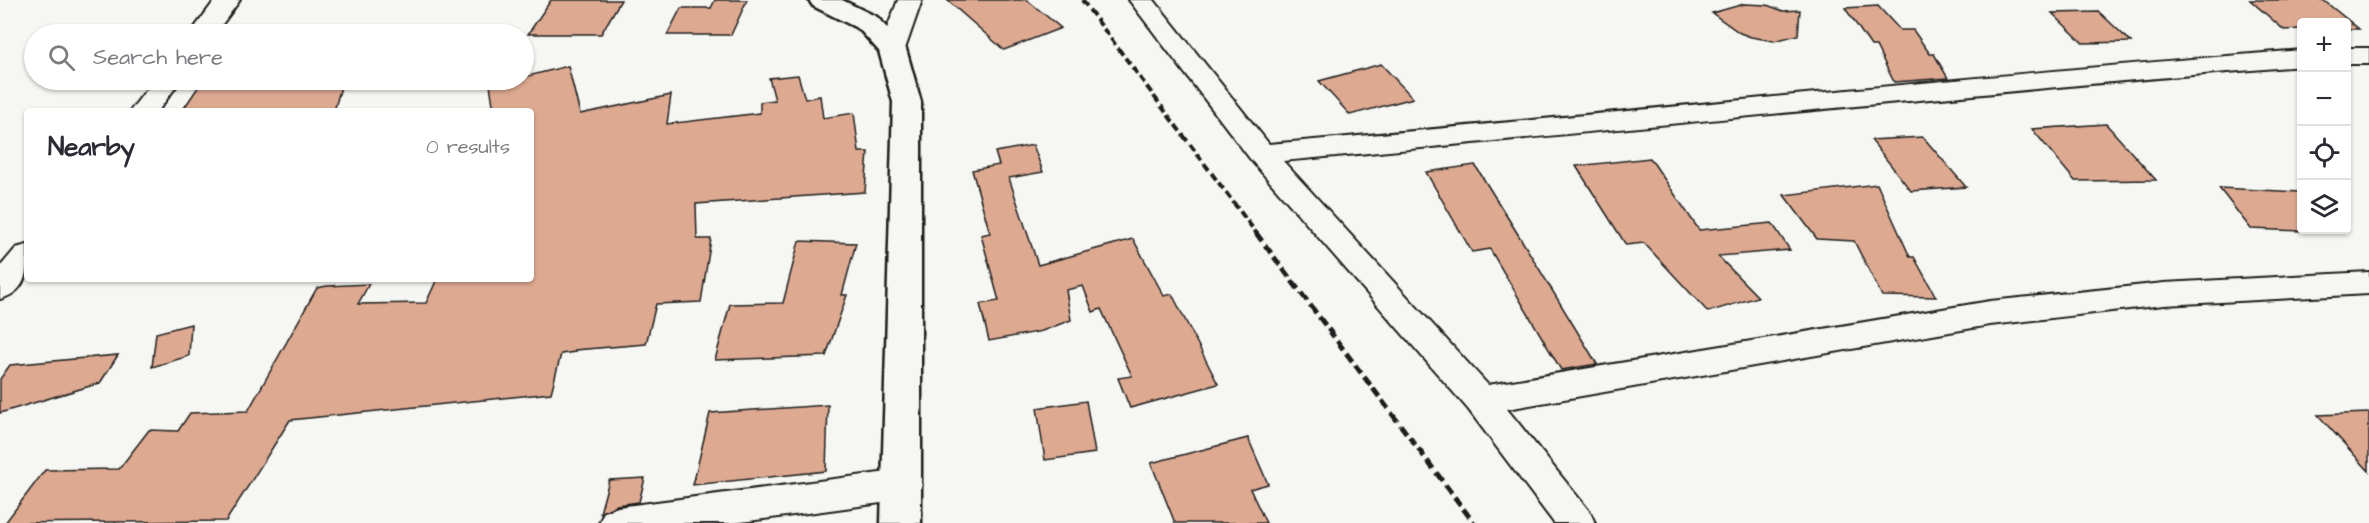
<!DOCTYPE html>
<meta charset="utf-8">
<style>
:root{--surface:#fff;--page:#f2f2f3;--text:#2b2b33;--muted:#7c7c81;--line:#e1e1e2}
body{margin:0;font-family:"Architects Daughter",sans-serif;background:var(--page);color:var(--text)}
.controls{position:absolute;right:18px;top:18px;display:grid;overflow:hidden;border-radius:6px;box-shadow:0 2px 4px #0004}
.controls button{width:54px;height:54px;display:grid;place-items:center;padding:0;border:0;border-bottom:2px solid var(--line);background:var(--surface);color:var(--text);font:30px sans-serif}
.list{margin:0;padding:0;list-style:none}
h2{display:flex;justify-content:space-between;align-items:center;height:78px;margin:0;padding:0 24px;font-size:26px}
h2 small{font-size:20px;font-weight:400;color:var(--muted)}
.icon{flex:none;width:33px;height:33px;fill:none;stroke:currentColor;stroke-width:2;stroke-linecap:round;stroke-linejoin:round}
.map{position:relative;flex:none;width:2369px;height:523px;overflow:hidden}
.search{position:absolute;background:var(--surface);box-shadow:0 2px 4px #0004;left:24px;top:24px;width:510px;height:66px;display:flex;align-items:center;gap:15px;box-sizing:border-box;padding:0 21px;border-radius:33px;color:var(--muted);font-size:22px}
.panel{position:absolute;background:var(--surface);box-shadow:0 2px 4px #0004;left:24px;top:108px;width:510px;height:174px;border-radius:6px}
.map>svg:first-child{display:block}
.building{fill:#dda991;stroke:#1c1c1c;stroke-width:1.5}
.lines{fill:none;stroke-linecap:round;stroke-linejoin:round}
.street-casing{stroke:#1c1c1c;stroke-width:4}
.secondary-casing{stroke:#1c1c1c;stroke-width:5}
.street{fill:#f6f6f2;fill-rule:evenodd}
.secondary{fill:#f6f6f2;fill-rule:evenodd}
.rail-far1{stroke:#1c1c1c;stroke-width:4;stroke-dasharray:8 4;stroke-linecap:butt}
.rail{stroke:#1c1c1c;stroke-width:5;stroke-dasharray:10 5;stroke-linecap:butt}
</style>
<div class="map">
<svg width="2369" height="523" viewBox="0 0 2369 523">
<rect width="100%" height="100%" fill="#f6f6f2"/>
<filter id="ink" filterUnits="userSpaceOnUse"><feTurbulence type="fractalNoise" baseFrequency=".0167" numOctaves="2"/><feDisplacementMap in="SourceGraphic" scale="12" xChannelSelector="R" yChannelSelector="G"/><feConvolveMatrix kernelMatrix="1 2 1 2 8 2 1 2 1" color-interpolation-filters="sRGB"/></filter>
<g filter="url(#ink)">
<g class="building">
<polygon points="551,0 621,0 601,34 528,34"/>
<polygon points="715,0 747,0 731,35 667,35 681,8 711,8"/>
<polygon points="947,0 1027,0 1061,28 1004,50"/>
<polygon points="2250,0 2323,0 2359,29 2346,29 2346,22 2301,22 2301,29 2284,30"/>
<polygon points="1744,4 1767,5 1783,11 1800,10 1798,35 1774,41 1751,37 1740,33 1712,13"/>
<polygon points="1878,6 1900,30 1913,30 1930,54 1934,54 1948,78 1894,82 1876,46 1871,46 1845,8"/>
<polygon points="2099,12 2131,42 2083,43 2052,13"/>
<polygon points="1381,64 1413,98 1350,115 1319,81"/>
<polygon points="568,66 580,114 671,95 667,124 760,113 760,102 775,100 769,78 798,75 805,99 820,96 823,118 854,113 859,152 868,152 865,192 696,204 697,239 711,239 701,302 656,304 646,344 575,350 575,352 561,354 551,393 290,420 226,521 5,523 45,470 119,469 149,430 178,431 190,413 248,411 317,288 327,286 369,284 358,304 426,303 437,279 531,279 531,111 494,111 490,85 524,80 524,77"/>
<polygon points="203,80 343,80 334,111 182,111"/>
<polygon points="2106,124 2156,180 2075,181 2032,129"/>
<polygon points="1923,137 1966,187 1911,191 1871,140"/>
<polygon points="1033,145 1043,172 1009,178 1038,265 1133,239 1164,296 1172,294 1218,384 1130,408 1118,378 1132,376 1101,309 1093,312 1083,286 1066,290 1071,320 1042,331 989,341 980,304 999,301 981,235 990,233 972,170 999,165 995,152"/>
<polygon points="1650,158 1699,230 1772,223 1790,250 1718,256 1758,297 1708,312 1644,243 1626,245 1576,166"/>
<polygon points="1475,165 1524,244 1597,364 1561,370 1490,249 1472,252 1426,172"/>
<polygon points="1877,184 1910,257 1914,257 1936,297 1882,296 1854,241 1817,239 1784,195"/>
<polygon points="2219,188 2301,192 2301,231 2251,229"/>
<polygon points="799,241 856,243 842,295 847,295 826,356 715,360 730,304 783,303"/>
<polygon points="191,324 189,356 152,367 156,333"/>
<polygon points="118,355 100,383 0,413 0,379 10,365"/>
<polygon points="1086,401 1095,453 1045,460 1037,408"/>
<polygon points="828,405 826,471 693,485 710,413"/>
<polygon points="2369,413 2369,471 2318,415"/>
<polygon points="1248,438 1268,484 1250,489 1266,523 1175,523 1151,463"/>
<polygon points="645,478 639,502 617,505 600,513 609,480"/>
</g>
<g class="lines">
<defs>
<g id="street">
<polygon points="215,0 240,0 215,34 190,34"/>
<polygon points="898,0 922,0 905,49 901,55 892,57 883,55 879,49"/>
<path d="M1129,0H1154L1269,144C1613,114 1957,77 2302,50V66C1962,93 1623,130 1283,161L1488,385L1990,301L2164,283L2369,272V294L2164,305L1990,325L1507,409L1590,512L1595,523H1554L1468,409L1251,160Z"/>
<rect x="2346" y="48" width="23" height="16"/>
<polygon points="154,80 181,80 158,111 130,111"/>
<path d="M27,245C27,270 29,291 0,299V267L16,248Z"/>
<polygon points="903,470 916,474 922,485 916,496 903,500 734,523 599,523 604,512 618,507"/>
</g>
<polygon id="secondary" points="809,0 842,0 877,17 906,49 921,102 921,523 881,523 893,102 879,51 859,29 813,6"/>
</defs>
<use href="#street" class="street-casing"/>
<use href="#secondary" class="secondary-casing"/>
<use href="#street" class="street"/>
<use href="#secondary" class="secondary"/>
<polyline class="rail-far1" points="1082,0 1257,234"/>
<polyline class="rail" points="1256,233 1474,523"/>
</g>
</g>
</svg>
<div class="controls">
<button>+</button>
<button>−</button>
<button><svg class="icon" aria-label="locate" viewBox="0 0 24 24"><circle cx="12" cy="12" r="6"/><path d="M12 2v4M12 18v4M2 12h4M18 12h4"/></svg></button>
<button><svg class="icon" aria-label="layers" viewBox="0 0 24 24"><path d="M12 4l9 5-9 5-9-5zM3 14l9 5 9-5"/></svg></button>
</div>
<div class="search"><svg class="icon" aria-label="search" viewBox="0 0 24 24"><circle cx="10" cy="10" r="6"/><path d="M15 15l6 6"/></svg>Search here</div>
<section class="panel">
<h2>Nearby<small>0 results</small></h2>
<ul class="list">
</ul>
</section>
</div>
